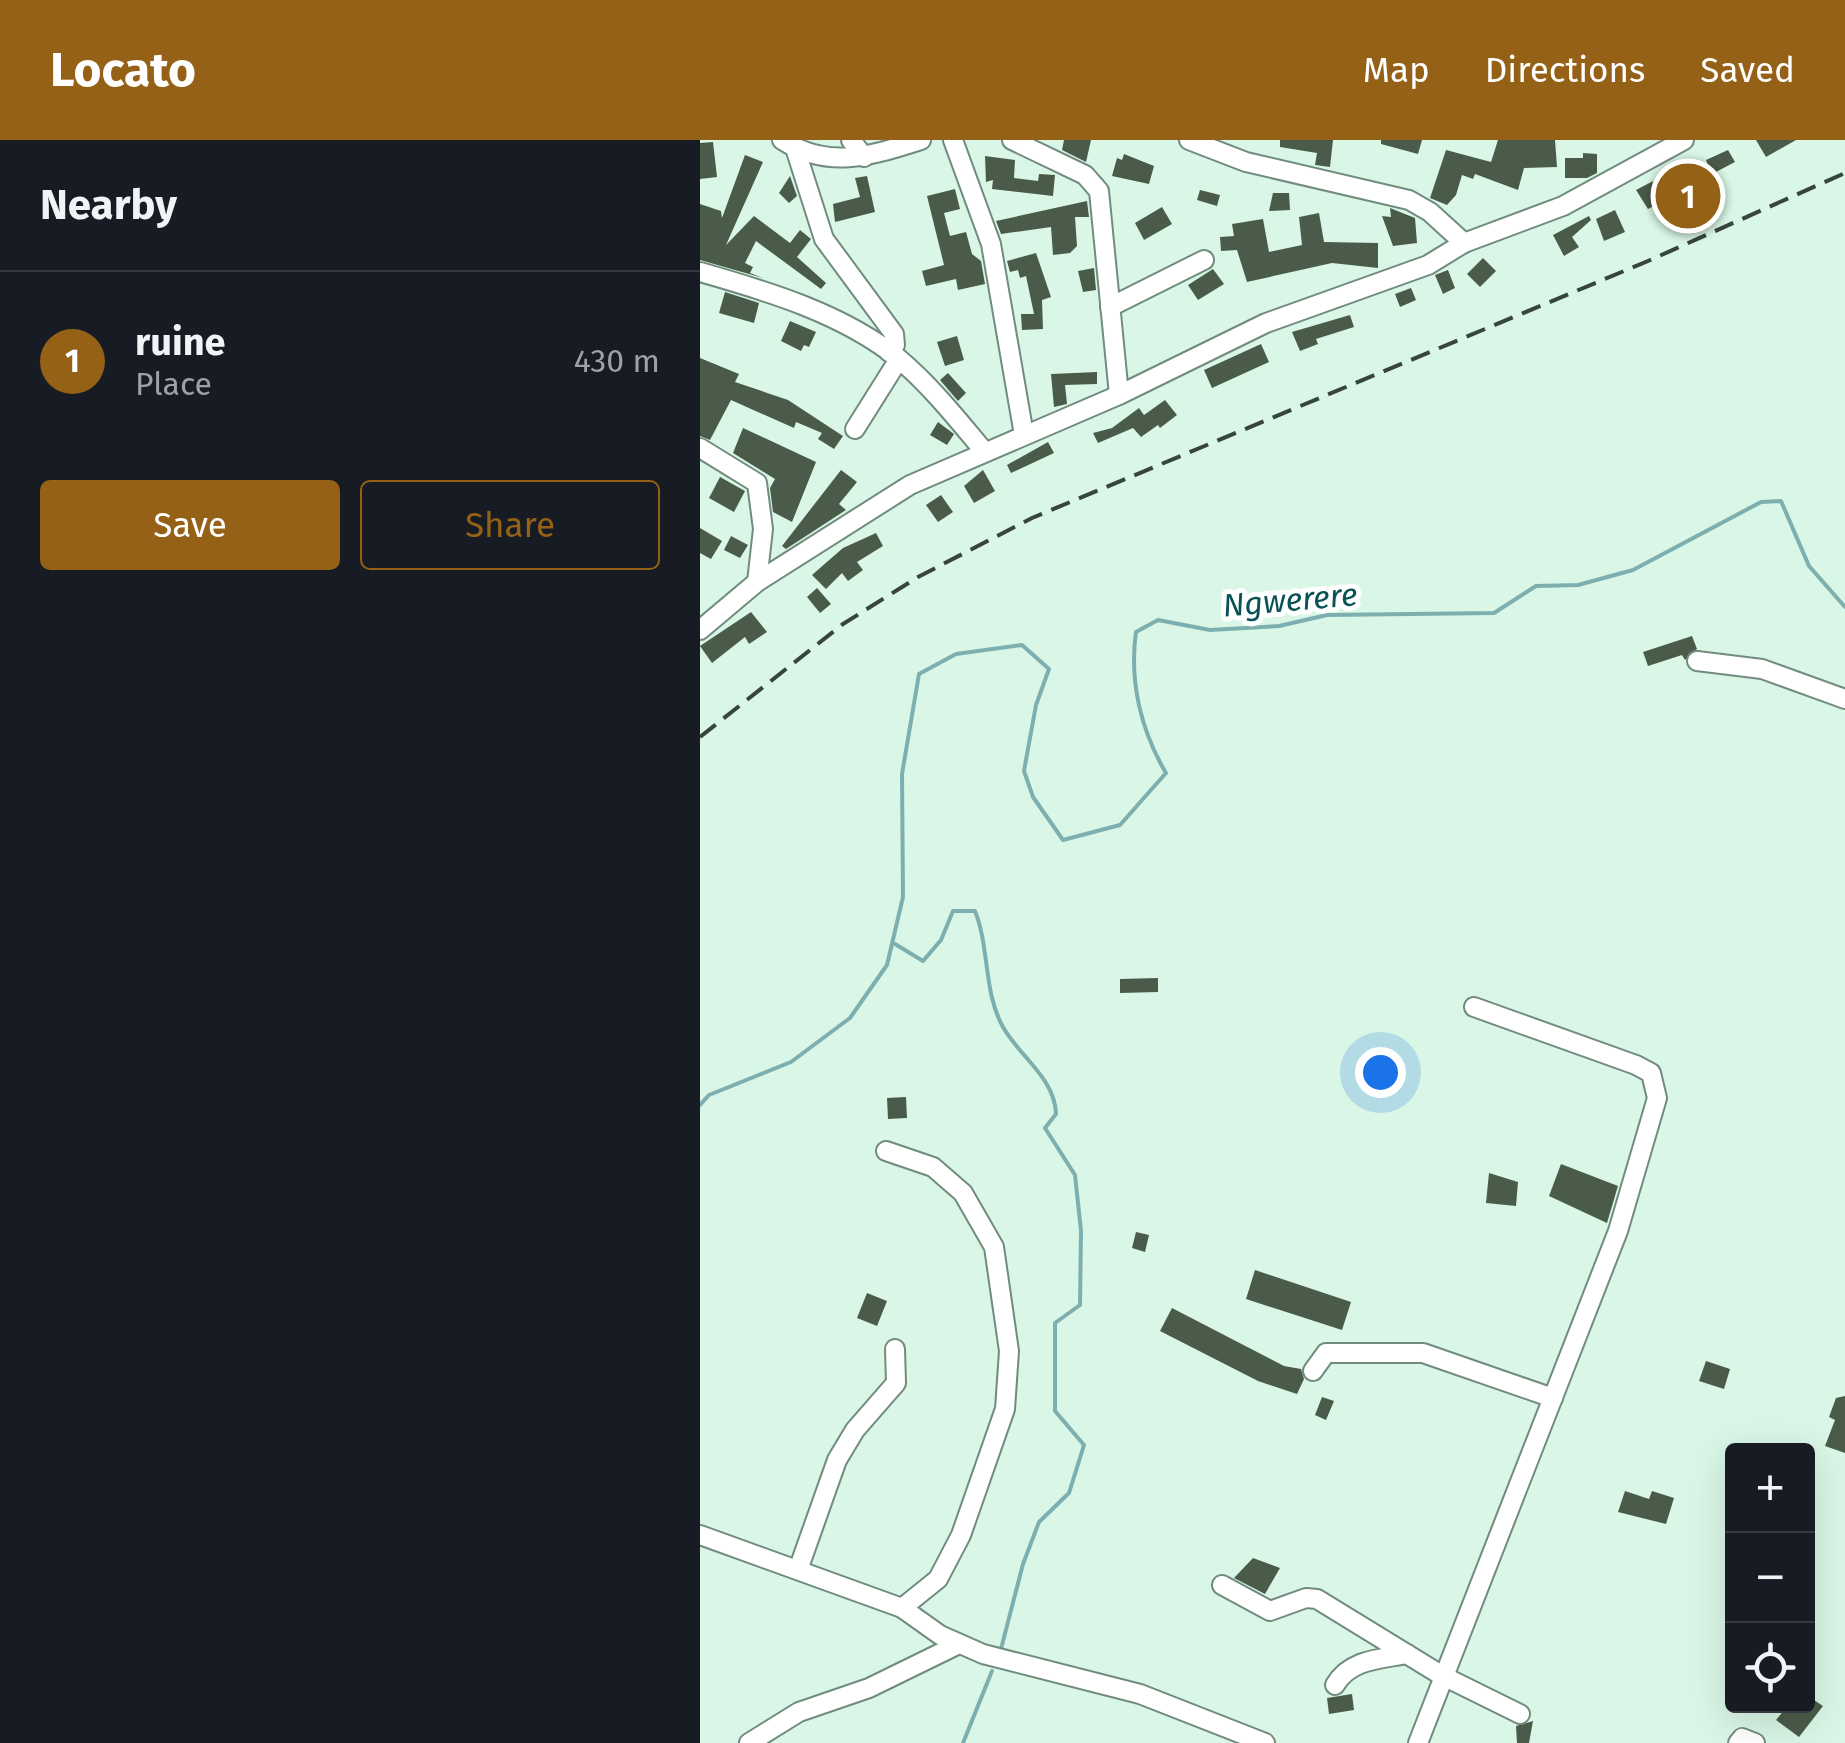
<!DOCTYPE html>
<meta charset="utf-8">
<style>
:root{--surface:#171b24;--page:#20242c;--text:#f1f3f6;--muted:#9ea1a6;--line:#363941;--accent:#956116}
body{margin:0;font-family:"Fira Sans",sans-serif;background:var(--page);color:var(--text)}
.controls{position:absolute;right:30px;bottom:30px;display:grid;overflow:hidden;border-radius:10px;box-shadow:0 10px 40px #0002}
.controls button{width:90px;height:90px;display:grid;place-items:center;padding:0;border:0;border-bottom:2px solid var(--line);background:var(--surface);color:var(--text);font:50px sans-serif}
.you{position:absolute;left:680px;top:932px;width:35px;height:35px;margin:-25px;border:8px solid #fff;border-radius:50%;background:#1a73e8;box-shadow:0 0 0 15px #1a73e833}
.badge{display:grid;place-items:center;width:65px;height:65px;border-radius:50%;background:var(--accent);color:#fff;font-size:32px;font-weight:700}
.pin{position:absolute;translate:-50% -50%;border:5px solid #fff;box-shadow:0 2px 10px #0006}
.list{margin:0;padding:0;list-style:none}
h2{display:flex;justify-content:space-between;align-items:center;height:130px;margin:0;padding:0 40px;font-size:42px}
h2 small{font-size:32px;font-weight:400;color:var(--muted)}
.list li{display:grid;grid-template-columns:65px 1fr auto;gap:30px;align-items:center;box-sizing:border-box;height:180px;padding:0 40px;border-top:2px solid var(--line)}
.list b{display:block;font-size:38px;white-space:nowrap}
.list p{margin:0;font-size:32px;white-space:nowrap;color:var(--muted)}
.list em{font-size:32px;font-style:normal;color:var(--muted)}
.actions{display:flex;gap:20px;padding:30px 40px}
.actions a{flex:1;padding:22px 0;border:2px solid var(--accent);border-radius:10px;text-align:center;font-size:35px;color:var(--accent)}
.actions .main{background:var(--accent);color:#fff}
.icon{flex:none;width:55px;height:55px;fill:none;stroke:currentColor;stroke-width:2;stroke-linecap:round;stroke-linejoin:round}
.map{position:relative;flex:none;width:1145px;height:1603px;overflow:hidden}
header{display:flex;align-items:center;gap:60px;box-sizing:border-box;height:140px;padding:0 50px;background:var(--accent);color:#fff}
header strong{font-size:48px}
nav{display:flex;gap:55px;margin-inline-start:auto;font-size:35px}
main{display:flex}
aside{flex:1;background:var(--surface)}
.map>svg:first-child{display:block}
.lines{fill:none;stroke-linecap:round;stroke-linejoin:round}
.stream{stroke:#7eafb0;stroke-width:4}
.building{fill:#4a5c49}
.minor-casing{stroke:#718c7e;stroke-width:22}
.minor{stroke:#fff;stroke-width:18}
.rail{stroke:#38453e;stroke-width:4;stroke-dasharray:20 10;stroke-linecap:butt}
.labels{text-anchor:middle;stroke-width:10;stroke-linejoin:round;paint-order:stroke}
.water-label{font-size:32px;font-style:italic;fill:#085255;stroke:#fff}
</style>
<header>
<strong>Locato</strong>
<nav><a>Map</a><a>Directions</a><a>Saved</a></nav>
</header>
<main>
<aside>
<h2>Nearby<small></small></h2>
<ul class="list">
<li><span class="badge">1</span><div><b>ruine</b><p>Place</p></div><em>430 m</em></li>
</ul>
<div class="actions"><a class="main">Save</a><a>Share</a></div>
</aside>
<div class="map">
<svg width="1145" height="1603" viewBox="0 0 1145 1603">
<rect width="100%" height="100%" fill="#d9f6e6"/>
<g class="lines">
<g class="stream">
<path d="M195,804L223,821L241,800L253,771H275C290,809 283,851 303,887C319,916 355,938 356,974L345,988L375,1035L381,1091L380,1165L355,1183V1271L384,1305L369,1353L339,1382L323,1424L301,1509"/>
<path d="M0,965L9,955L91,922L150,878L187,825L203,757L202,634L219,534L256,514L322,505L349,529L336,565L324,631L333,657L363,700L420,685L466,633C441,591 429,541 436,492L458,480L510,490L579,486L627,475L794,473L836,446L878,445L933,430L1061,362L1081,361L1109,426L1145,467"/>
<polyline points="263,1603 292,1531"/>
</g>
</g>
<g class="building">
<polygon points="364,0 391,0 386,22 362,10"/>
<polygon points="580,0 633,0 630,27 615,25 617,13 580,7"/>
<polygon points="681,0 722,0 718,14 681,4"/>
<polygon points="798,0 855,0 857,27 824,28 818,50 775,34 773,39 762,35 756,55 747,65 730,58 746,10 791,22"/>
<polygon points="1056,0 1096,0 1066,17"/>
<polygon points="13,2 17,37 0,39 0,3"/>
<polygon points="1028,10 1035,22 1012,34 1006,20"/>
<polygon points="883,13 897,14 897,33 887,38 865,38 865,18 883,18"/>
<polygon points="424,14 454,26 449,44 412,36 417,18 422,20"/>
<polygon points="45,15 63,22 26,105 54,76 90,103 100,90 111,99 97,117 126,143 121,149 56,101 45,123 53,127 50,133 63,138 0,120 0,64 21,71 22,78"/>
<polygon points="285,16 315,20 314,38 338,41 339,34 355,35 353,56 292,49 293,40 286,42"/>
<polygon points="988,34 1006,67 989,77 976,54 948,69 936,50 959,38 964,47"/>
<polygon points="90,36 97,56 89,63 79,53"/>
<polygon points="167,36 175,72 135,82 133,64 160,57 155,38"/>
<polygon points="255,49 260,69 244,73 250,96 266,92 272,114 281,121 285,144 258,150 256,139 226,146 222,131 244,125 227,56"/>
<polygon points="500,50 520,55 517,66 497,60"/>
<polygon points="573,53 589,53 590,70 569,71"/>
<polygon points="387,61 389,77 375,77 377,106 370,113 353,115 351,87 301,94 296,81"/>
<polygon points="462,67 472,84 444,100 435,83"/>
<polygon points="690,68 715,78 717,103 693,106 682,76 691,77"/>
<polygon points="915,70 925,92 904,101 896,79"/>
<polygon points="619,73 624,102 678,103 678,128 632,123 547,142 537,110 521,111 520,97 534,96 532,84 563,79 569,112 602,105 599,77"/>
<polygon points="889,76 891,80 872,97 879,107 864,116 853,95"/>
<polygon points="336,113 351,157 342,160 343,189 322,190 321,174 334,174 326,136 320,138 318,130 310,132 307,121"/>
<polygon points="783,118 796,131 780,147 767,134"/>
<polygon points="394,128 396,150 383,152 378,131"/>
<polygon points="513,129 524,144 498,160 488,145"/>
<polygon points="748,130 755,148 743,154 735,135"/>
<polygon points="711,148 716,160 700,167 695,154"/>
<polygon points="25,152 59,163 54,183 19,173"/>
<polygon points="650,175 654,187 616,199 618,204 600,211 592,192"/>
<polygon points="90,181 116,192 109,207 104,205 101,211 81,201"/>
<polygon points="257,196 264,220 245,226 237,202"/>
<polygon points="561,204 569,222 512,248 504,230"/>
<polygon points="0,218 39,234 35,242 88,260 143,296 134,309 118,299 122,293 96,282 94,288 31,260 10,300 0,296"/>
<polygon points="397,232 397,244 365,245 367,264 354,267 351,234"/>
<polygon points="248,233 266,253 258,261 240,240"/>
<polygon points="465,260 477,275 460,288 458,285 441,297 433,288 398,303 393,293 412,288 439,268 444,275"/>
<polygon points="238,282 254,294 247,305 230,295"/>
<polygon points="43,288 116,322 92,382 73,372 70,348 75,339 33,313"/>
<polygon points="348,302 354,313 311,333 307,325"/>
<polygon points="141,330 157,342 139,364 146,370 86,409 82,406"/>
<polygon points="283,330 295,351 274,363 264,346"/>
<polygon points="20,337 45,351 34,372 9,358"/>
<polygon points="241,355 253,372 238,382 226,365"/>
<polygon points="0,388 22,401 11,419 0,413"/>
<polygon points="176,393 183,406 157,422 163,430 148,441 142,433 126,449 112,435 143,408"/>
<polygon points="31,396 48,405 40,418 24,410"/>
<polygon points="117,448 131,464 120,473 107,457"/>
<polygon points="51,472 67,492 49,504 45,497 12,523 0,506"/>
<polygon points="992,496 997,509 985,520 982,515 948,526 943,512"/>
<polygon points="458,838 458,852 420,853 420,839"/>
<polygon points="206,957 207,978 188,979 187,958"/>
<polygon points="861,1024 918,1046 907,1083 849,1056"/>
<polygon points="789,1033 818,1042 816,1066 786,1063"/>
<polygon points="436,1092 449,1095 445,1112 432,1108"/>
<polygon points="555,1130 651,1162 642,1190 546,1159"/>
<polygon points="167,1153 187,1161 177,1186 157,1178"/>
<polygon points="472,1168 584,1226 601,1229 604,1239 597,1254 558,1241 460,1191"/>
<polygon points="1006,1221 1030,1229 1024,1249 999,1241"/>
<polygon points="1145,1256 1145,1313 1125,1306 1135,1280 1129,1277 1136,1258"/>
<polygon points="622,1257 634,1261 626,1280 615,1275"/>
<polygon points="925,1351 949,1359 952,1351 974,1358 966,1384 918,1372"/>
<polygon points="553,1418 580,1428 565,1454 534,1438"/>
<polygon points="652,1554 654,1570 629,1574 627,1558"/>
<polygon points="1108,1556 1123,1566 1099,1597 1076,1580 1086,1568 1092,1572 1096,1566 1108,1566"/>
<polygon points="833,1581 829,1603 817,1603 816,1586"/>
</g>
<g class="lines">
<defs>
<g id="minor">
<path d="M82,0C129,30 170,16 221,0"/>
<polyline points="151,0 164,17"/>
<polyline points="253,0 291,104 324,295"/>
<polyline points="312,0 385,35 399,51 419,255"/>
<polyline points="489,0 546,22 709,60 730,72 764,103"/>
<polyline points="95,8 124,99 194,194 195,205 189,212"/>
<path d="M0,132C67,151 144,174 199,219C231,246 257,279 284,311"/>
<polyline points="410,167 504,120"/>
<polyline points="155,289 199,219"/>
<polyline points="0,308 57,343 63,389 57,442"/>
<polyline points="0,490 57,442 210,345 419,255 566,183 728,125 764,103 863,66 984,0"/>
<polyline points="997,521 1062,529 1145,559"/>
<polyline points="186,1011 233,1027 263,1053 294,1107 309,1211 305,1269 261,1395 238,1439 202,1468"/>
<polyline points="613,1231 626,1213 723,1213 853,1258"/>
<polyline points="0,1395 202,1468 240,1495 283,1514 440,1554 565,1603"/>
<polyline points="98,1430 137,1320 155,1290 196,1243 195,1209"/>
<polyline points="522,1445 570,1471 606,1458 617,1459 741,1535 820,1574"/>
<path d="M635,1545C650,1519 681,1519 707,1514"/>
<polyline points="49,1603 99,1572 169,1548 259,1504"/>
<polyline points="718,1603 918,1091 957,958 951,933 936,925 774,867"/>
<polyline points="1038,1603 1042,1598 1055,1603"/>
</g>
</defs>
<use href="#minor" class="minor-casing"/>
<use href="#minor" class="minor"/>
<polyline class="rail" points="0,597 143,484 218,437 332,378 948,121 1145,33"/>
</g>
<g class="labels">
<g class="water-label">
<text transform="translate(590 460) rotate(-5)" y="11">Ngwerere</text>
</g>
</g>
</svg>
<div class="controls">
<button>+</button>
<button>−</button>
<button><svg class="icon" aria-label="locate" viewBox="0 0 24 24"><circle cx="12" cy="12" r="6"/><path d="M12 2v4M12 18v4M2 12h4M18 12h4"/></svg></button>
</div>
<div class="you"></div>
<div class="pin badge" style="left:988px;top:56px">1</div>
</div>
</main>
